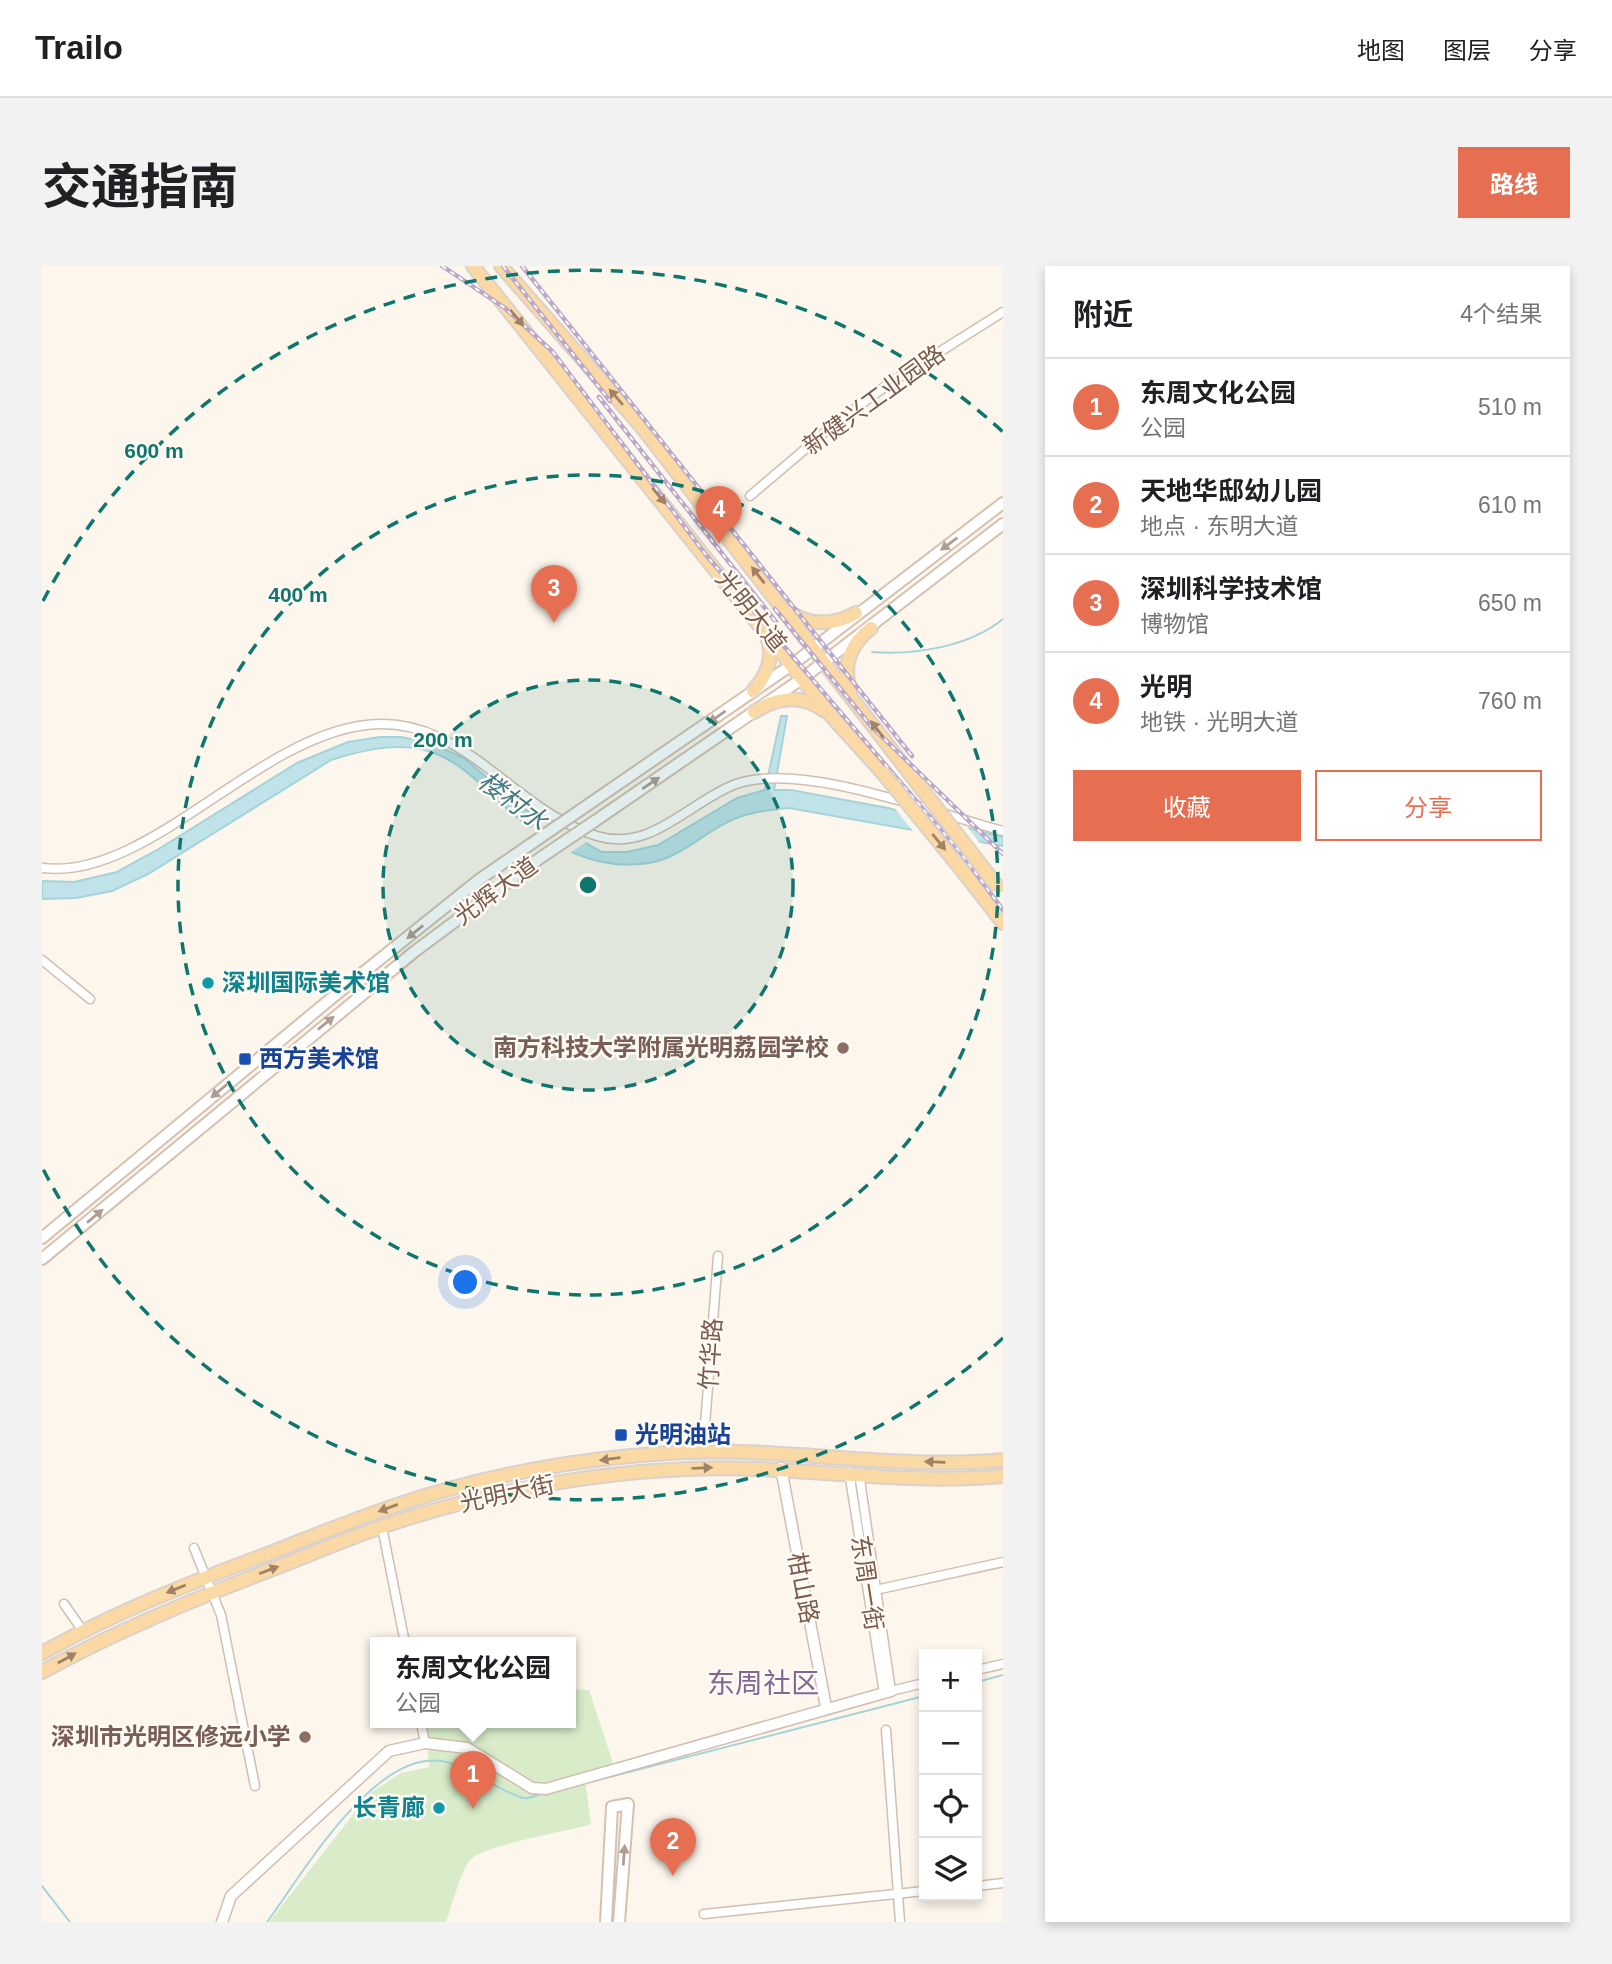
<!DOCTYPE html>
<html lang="zh">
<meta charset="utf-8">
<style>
:root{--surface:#fff;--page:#f2f2f2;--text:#202124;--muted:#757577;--line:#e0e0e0;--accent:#e76f51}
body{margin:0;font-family:Helvetica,"Noto Sans SC",sans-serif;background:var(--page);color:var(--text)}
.controls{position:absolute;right:21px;bottom:21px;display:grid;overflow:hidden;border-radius:0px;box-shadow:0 4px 10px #0003}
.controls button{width:63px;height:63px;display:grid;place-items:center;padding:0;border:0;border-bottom:2px solid var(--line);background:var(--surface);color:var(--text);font:35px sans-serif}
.you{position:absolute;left:424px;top:1017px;width:24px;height:24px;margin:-18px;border:5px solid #fff;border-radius:50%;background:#1a73e8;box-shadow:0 0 0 10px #1a73e833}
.badge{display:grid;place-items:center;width:46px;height:46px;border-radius:50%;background:var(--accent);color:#fff;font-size:23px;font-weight:700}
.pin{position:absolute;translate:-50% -58px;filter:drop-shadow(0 2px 4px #0008)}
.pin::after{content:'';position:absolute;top:37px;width:24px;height:21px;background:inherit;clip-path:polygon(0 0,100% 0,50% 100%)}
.popup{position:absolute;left:328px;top:1371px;width:206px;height:91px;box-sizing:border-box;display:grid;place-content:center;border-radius:0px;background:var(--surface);filter:drop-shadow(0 2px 5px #0005);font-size:23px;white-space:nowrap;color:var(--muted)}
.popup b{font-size:26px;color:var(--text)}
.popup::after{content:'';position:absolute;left:50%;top:100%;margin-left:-14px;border:14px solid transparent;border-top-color:var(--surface)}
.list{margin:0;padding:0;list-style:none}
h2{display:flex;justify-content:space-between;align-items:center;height:91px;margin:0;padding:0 28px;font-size:30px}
h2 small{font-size:23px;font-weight:400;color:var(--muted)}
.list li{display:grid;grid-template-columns:46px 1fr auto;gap:21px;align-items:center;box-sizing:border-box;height:98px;padding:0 28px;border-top:2px solid var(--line)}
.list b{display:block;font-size:26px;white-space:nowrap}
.list p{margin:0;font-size:23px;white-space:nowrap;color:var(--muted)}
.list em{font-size:23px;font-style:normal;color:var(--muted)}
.actions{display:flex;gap:14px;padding:21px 28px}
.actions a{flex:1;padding:16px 0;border:2px solid var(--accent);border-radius:0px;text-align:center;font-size:24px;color:var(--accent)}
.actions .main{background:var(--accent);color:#fff}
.icon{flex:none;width:38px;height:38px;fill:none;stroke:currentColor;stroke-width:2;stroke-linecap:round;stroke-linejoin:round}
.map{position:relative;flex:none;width:961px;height:1656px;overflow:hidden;border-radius:0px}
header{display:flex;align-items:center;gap:42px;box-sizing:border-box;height:98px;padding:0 35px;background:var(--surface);border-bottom:2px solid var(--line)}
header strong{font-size:33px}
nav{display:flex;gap:38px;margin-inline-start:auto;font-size:24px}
.intro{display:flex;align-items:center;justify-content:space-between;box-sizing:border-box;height:168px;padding:0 42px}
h1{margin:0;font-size:49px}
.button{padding:18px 32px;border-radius:0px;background:var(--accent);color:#fff;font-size:24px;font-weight:700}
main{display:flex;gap:42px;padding:0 42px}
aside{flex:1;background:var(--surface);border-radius:0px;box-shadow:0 4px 10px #0003}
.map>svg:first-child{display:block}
.green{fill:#d8ecc9}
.water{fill:#bfe3e8;stroke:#a5d3da;stroke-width:2}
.pier{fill:#fdf6ec}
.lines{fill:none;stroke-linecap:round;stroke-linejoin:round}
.stream{stroke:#a5d3da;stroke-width:2}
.minor-casing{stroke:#d1beb0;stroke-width:11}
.tertiary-casing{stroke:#d1beb0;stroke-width:13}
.secondary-casing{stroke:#d6c0b0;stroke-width:14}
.primary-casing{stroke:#dad1cd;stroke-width:16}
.minor{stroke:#fff;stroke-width:8}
.tertiary{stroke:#fff;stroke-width:10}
.secondary{stroke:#fff;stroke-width:10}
.primary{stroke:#fbd9a5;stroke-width:12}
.rail-casing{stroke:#b9a8c9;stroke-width:4.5}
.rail{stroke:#fffaf3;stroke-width:2;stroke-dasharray:5;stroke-linecap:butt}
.secondary-bridge-casing{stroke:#d6c0b0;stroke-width:14;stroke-linecap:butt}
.primary-bridge-casing{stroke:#dad1cd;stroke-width:16;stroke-linecap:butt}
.secondary-bridge{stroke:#fff;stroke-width:10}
.primary-bridge{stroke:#fbd9a5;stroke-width:12}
.oneway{fill:#a18267}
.oneway2{fill:#af9d94}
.ring{fill:none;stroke:#0f766e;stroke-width:3.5;stroke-dasharray:12 9}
.culture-dot{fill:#0f9aa8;stroke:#fffaf3;stroke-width:2.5}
.education-dot{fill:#8d6e63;stroke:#fffaf3;stroke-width:2.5}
.transit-dot{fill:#1a4fb4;stroke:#fffaf3;stroke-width:2.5}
.labels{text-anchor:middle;stroke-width:5;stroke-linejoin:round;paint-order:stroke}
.street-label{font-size:24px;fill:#7a5c4d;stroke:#fffaf3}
.culture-label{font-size:24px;font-weight:bold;fill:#0d838f;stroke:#fffaf3;text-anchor:start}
.education-label{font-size:24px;font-weight:bold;fill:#785e54;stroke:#fffaf3;text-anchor:end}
.transit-label{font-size:24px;font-weight:bold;fill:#164399;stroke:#fffaf3;text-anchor:start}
.water-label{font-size:26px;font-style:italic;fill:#437c86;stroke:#fffaf3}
.quarter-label{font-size:28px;fill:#846695;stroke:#fffaf3}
.centre{fill:#0f766e;stroke:#fffaf3;stroke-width:3.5}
.ring-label{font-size:21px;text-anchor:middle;font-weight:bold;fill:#0f766e;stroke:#fffaf3;stroke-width:5;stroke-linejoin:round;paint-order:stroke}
</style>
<header>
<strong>Trailo</strong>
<nav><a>地图</a><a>图层</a><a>分享</a></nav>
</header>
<div class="intro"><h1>交通指南</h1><a class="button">路线</a></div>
<main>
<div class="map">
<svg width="961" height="1656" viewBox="0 0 961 1656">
<rect width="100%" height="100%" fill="#fdf6ec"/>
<path class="green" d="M529,1423L547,1424L571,1497L542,1507L549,1558C525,1566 440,1579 428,1594C418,1607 410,1640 404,1656H227L328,1527L359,1507L387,1501L384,1457H529Z"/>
<path class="water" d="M739,450H745L732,524H749L846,542L961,571V580L747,542C724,544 700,547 680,559C639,583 627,602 573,598C534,594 499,572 469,546C442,523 416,490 378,483C348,477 318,485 289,494L106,608L70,625L34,632L0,633V615L32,616L75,606L115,584L255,497L306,476L338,471H359L389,477L422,492L481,542L560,586H585L616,579L695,532L723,524Z"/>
<g class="pier">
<polygon points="851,540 923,558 941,581 875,570"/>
<polygon points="505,551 546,575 525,589 486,563"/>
</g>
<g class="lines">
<g class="stream">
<path d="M830,386C873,389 927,381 961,353"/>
<polyline points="935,1416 961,1409"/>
<polyline points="548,1516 882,1430"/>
<polyline points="0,1620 28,1656"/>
<path d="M225,1656C261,1608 340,1468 413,1499C432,1507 463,1527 481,1532C487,1533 496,1529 502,1527"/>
</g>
<defs>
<g id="minor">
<polyline points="708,230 795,156 848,117 961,46"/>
<path d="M0,602C102,615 208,478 317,460C417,442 469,544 555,570C609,587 648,535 694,518C760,495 892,547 961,565"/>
<polyline points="0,694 48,733"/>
<polyline points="661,1186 676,990"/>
<polyline points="807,1206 842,1427"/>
<polyline points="817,1207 849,1425 882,1417"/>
<polyline points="340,1261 363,1377"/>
<polyline points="152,1282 179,1349 213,1520"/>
<polyline points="829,1325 961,1296"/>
<polyline points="22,1338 41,1365"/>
<polyline points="935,1404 961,1398"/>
<polyline points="379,1457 383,1477"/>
<polyline points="844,1464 858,1656"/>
<polyline points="935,1620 961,1617"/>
<polyline points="662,1648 882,1625"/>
</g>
<g id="tertiary">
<polyline points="739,1202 784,1441"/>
<polyline points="180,1656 189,1630 347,1485 383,1477 425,1482 490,1522 504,1523 849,1425"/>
</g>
<g id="secondary">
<polyline points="537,545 751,398 961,237"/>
<polyline points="553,555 761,412 961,258"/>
<polyline points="0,972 297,726 438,613 486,580"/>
<polyline points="0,993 372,686 501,590"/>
<polyline points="564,1656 570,1541 586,1538 577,1656"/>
</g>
<g id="primary">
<polyline points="431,0 791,452 840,506"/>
<polyline points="459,0 599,160 876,518"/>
<path d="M749,347C770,360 793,359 814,347"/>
<path d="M808,423C800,399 809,377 829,362"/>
<path d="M711,425C726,409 733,389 724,368"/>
<path d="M712,446C735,431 760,428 783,445"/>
<polyline points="923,608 961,657"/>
<path d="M0,1387C73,1346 150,1316 228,1287C269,1271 310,1254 352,1240C445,1208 545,1191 643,1186C749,1182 856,1204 961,1194"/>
<path d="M0,1406C76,1364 155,1332 236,1301C277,1285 318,1267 360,1254C452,1225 548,1207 645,1203C750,1198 856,1220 961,1210"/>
</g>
</defs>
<use href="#minor" class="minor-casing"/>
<use href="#tertiary" class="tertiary-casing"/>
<use href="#secondary" class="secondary-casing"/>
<use href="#primary" class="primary-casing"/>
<use href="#minor" class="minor"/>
<use href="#tertiary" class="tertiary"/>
<use href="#secondary" class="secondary"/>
<use href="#primary" class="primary"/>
<defs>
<g id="rail">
<polyline points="400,0 463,42 511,86 664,289 918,586 961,644"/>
<polyline points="461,0 568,135"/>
<polyline points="480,0 870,490"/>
<polyline points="557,131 734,356"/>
<polyline points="733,343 829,460 961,588"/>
</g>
</defs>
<use href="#rail" class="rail-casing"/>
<use href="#rail" class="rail"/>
<defs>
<g id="secondary-bridge">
<polyline points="486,580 537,545"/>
<polyline points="501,590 553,555"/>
</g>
<g id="primary-bridge">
<polyline points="840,506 923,608"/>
<polyline points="876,518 956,621"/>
</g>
</defs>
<use href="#secondary-bridge" class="secondary-bridge-casing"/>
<use href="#primary-bridge" class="primary-bridge-casing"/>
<use href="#secondary-bridge" class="secondary-bridge"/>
<use href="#primary-bridge" class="primary-bridge"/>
</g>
<defs><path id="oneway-solid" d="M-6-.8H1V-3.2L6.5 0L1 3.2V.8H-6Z" transform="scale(1.75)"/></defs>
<g class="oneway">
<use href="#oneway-solid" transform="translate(475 52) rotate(51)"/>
<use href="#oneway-solid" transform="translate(574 131) rotate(-131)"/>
<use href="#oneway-solid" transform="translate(617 230) rotate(51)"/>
<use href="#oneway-solid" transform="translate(716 309) rotate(-128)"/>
<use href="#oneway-solid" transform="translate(835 463) rotate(-127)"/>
<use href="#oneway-solid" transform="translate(897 576) rotate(51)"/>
<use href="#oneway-solid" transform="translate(568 1193) rotate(173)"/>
<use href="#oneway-solid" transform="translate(893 1196) rotate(-178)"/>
<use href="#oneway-solid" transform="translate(660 1202) rotate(-2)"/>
<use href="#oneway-solid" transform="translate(346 1242) rotate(160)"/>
<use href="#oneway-solid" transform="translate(227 1304) rotate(-21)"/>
<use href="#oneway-solid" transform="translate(134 1323) rotate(158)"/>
<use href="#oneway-solid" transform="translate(25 1392) rotate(-29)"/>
</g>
<g class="oneway2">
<use href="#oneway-solid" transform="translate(907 278) rotate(143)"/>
<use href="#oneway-solid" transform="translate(675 451) rotate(145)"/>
<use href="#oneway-solid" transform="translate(609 517) rotate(-34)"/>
<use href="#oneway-solid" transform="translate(373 666) rotate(141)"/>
<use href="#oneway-solid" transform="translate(284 757) rotate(-39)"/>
<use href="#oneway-solid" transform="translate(177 825) rotate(140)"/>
<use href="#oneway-solid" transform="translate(53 950) rotate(-40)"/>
<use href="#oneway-solid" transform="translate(582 1589) rotate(-86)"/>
</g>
<circle cx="546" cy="619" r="205" fill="#0f766e" fill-opacity=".12"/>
<g class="ring">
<circle cx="546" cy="619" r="205"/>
<circle cx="546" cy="619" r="410"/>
<path d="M961 1072A614 614 0 0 1 1 903M1 335A614 614 0 0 1 961 166"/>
</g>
<g class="culture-dot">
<circle cx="166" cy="717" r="7"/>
<circle cx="397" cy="1542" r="7"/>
</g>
<g class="education-dot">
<circle cx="801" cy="782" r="7"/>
<circle cx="263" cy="1471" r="7"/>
</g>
<g class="transit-dot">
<rect x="196" y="786" width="14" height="14" rx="3.5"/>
<rect x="572" y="1162" width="14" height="14" rx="3.5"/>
</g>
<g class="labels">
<g class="street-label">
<text transform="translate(832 134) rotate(-36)" y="8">新健兴工业园路</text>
<text transform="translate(709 345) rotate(51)" y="8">光明大道</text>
<text transform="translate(454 625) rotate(-36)" y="8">光辉大道</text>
<text transform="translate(669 1088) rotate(-86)" y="8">竹华路</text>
<text transform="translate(465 1228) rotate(-12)" y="8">光明大街</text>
<text transform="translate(825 1317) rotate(81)" y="8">东周一街</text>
<text transform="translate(761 1322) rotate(79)" y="8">柑山路</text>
</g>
<g class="culture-label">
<text x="180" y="725">深圳国际美术馆</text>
<text x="383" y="1550" text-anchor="end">长青廊</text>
</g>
<g class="education-label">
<text x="787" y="790">南方科技大学附属光明荔园学校</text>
<text x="249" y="1479">深圳市光明区修远小学</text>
</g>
<g class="transit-label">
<text x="217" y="801">西方美术馆</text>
<text x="593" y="1177">光明油站</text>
</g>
<g class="water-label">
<text transform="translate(471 535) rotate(37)" y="9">楼村水</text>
</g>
<g class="quarter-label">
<text x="721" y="1427">东周社区</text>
</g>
</g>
<circle cx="546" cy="619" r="10" class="centre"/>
<g class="ring-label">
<text x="112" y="192">600 m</text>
<text x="256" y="336">400 m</text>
<text x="401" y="481">200 m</text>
</g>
</svg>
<div class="controls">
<button>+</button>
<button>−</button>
<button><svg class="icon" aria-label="locate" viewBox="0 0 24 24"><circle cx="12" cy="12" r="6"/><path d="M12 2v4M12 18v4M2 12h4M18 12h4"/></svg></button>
<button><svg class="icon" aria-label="layers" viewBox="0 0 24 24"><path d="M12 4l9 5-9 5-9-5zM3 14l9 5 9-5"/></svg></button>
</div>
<div class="you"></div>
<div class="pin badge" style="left:431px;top:1543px">1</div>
<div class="popup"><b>东周文化公园</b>公园</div>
<div class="pin badge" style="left:631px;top:1610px">2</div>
<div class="pin badge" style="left:512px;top:357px">3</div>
<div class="pin badge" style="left:677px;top:278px">4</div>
</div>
<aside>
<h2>附近<small>4个结果</small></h2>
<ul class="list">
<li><span class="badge">1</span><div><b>东周文化公园</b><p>公园</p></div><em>510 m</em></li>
<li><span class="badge">2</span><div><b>天地华邸幼儿园</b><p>地点 · 东明大道</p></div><em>610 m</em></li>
<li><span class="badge">3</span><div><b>深圳科学技术馆</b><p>博物馆</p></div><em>650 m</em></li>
<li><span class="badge">4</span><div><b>光明</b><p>地铁 · 光明大道</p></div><em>760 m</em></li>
</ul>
<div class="actions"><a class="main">收藏</a><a>分享</a></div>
</aside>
</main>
